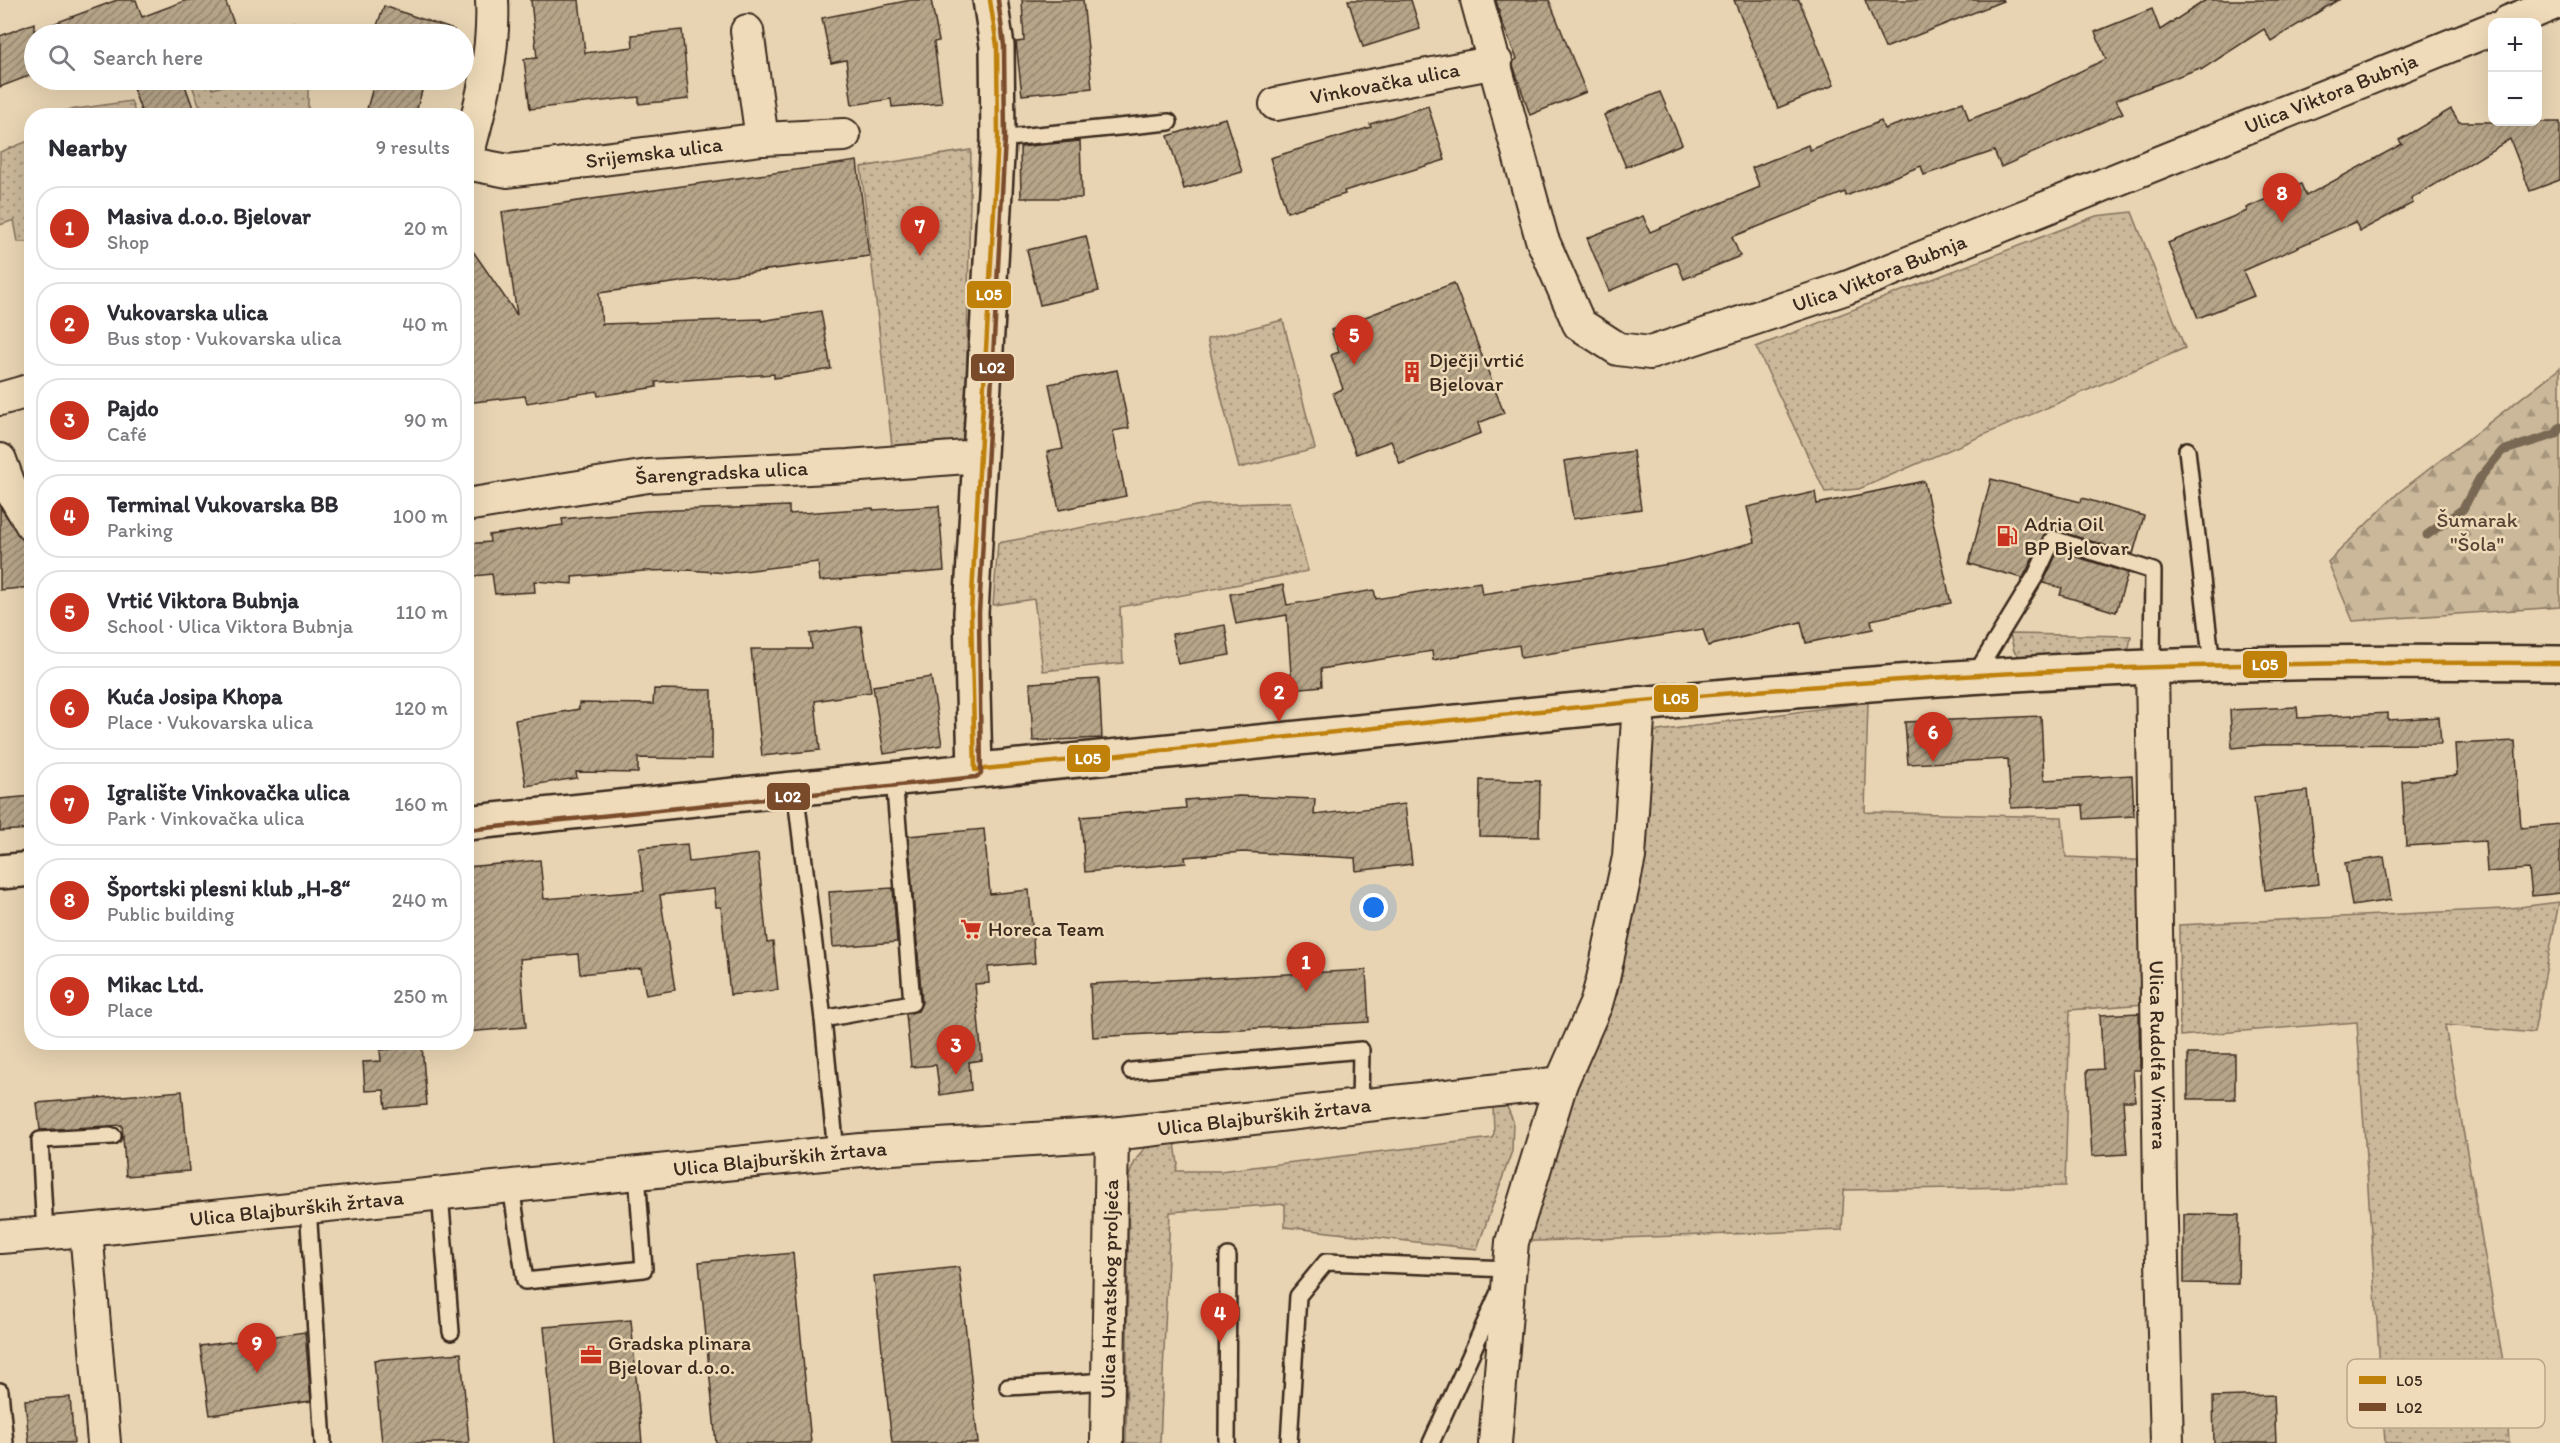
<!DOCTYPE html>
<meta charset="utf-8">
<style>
:root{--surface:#fff;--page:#f7f7f7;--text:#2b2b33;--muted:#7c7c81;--line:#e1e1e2;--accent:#c8321e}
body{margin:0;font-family:Itim,sans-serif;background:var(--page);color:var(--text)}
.controls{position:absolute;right:18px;top:18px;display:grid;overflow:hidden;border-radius:12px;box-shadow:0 6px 24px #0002}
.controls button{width:54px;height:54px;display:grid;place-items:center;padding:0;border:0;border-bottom:2px solid var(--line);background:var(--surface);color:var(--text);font:30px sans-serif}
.you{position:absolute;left:1374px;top:908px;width:21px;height:21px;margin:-15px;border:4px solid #fff;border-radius:50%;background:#1a73e8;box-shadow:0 0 0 9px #1a73e833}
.badge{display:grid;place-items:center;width:39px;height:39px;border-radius:50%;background:var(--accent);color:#fff;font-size:20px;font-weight:700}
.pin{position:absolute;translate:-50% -50px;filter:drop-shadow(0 2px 3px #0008)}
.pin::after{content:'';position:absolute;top:32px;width:21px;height:18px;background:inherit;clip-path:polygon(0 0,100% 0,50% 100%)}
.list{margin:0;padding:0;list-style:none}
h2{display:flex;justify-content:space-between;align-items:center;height:78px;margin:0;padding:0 24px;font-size:26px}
h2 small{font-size:20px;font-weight:400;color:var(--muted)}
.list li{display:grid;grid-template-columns:39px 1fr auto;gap:18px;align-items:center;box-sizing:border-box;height:84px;margin:0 12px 12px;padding:0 12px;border:2px solid var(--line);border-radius:24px}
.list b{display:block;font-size:22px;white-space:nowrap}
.list p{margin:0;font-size:20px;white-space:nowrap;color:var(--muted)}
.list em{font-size:20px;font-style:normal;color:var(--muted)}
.icon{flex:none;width:33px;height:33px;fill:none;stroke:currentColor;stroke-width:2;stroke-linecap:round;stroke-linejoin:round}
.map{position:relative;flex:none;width:2560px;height:1443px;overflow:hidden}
.search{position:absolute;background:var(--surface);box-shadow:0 6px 24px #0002;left:24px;top:24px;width:450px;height:66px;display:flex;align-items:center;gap:15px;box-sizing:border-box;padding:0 21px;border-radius:33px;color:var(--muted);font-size:22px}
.panel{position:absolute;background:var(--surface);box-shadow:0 6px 24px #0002;left:24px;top:108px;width:450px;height:942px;border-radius:24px}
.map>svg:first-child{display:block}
.green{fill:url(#green-dots);stroke:#83715c;stroke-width:1.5}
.forest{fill:url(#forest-firs);stroke:#83715c;stroke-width:1.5}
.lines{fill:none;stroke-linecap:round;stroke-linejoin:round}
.stream{stroke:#796853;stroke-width:9}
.building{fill:url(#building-hatch);stroke:#3b2a1e;stroke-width:1.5}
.lane-casing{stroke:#3b2a1e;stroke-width:20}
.street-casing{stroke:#3b2a1e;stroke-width:36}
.secondary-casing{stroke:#3b2a1e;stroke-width:38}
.primary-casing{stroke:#3b2a1e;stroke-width:38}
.lane{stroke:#efdbb9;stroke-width:15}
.street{stroke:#efdbb9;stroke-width:32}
.secondary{stroke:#efdbb9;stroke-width:33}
.primary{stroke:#efdbb9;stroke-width:33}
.bus-1-casing{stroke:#efdbb9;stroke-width:9}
.bus-2-casing{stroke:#efdbb9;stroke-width:9}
.bus-1{stroke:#bf8109;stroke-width:4.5}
.bus-2{stroke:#7a4b2a;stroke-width:4.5}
.labels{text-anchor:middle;stroke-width:5;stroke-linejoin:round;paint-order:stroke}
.street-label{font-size:21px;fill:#3b2a1e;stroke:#efdbb9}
.poi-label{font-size:21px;fill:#3b2a1e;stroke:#efdbb9;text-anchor:start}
.park-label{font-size:21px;fill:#584637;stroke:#efdbb9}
.key{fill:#efdbb9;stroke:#b9a68a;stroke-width:1.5}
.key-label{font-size:16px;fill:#3b2a1e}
.line-badge{stroke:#efdbb9;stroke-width:2}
.badge-label{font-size:16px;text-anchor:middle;font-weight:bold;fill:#fff}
</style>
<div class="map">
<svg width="2560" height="1443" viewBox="0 0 2560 1443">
<defs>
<pattern id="green-dots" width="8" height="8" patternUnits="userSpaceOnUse" patternTransform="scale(1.5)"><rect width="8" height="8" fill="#cbb89a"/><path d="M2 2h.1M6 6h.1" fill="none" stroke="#a6967d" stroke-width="1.8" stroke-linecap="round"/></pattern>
<pattern id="forest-firs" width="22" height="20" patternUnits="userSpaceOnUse" patternTransform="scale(1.5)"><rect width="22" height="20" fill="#cbb89a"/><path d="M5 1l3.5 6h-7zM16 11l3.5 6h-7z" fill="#a6967d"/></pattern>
<pattern id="building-hatch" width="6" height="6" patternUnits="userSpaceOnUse" patternTransform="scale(1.5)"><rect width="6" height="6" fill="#b7a589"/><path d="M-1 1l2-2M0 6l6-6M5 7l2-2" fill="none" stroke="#96876f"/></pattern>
</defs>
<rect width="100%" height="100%" fill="#e8d4b3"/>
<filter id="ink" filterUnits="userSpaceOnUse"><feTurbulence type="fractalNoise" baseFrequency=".0167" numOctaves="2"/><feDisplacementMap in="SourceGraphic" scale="12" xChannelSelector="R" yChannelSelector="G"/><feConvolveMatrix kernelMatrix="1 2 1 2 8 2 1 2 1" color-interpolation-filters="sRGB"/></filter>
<g filter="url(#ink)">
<g class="green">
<polygon points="294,22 297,34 243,34"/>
<polygon points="190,80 209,80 213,89 241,80 308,80 308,110 304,115 203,115"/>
<polygon points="131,101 136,115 35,115"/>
<polygon points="31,140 31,242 18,242 14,220 0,225 0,152"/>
<polygon points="971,150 965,442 892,446 861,167"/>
<polygon points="2132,212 2185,348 1859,489 1825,492 1756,347 2096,216"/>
<polygon points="1283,320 1315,449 1239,468 1207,339"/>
<polygon points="1290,502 1308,571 1120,607 1123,663 1043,671 1034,599 993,605 998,543 1202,505"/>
<polygon points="2010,634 2131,636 2129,648 2120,655 2022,659 2014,651"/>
<polygon points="1868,702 1865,812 2062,817 2066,857 2155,861 2157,1003 2070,1010 2065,1186 1844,1190 1842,1230 1512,1242 1596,1004 1637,734"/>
<polygon points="2559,902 2534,1033 2445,1025 2504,1367 2509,1443 2385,1443 2357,1022 2180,1036 2179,925 2503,909"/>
<path d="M1506,1104L1513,1121L1512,1151L1477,1249L1285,1227V1204L1170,1212L1160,1443H1126L1129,1176C1137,1152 1148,1139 1174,1136L1178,1164L1176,1171H1220L1492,1138L1494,1133L1493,1106Z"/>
</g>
<polygon class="forest" points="2560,368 2560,607 2353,621 2328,562 2398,493"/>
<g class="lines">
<polyline class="stream" points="2427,535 2463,509 2479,479 2502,451 2556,434 2560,427"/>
</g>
<g class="building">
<polygon points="117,0 136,0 142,17 187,0 225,0 238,34 34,34 34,74 0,87 0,36 34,23 34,31"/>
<polygon points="531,0 579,0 585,53 633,47 632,35 682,30 689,99 639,104 639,97 530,109 524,59 537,58"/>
<polygon points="911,0 931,0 939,41 934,42 942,103 892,107 891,99 852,105 846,60 831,63 822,18"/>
<polygon points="1022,0 1083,0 1092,88 1022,95 1016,42 1024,41"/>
<polygon points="1348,0 1411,0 1420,29 1363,47"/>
<polygon points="1496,0 1549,0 1586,92 1530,115 1513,65 1514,61 1517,59 1502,23"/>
<polygon points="1734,0 1799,0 1834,85 1778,108"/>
<polygon points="1865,0 2002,0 2003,1 1885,48"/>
<polygon points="2206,0 2338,0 2271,41 2264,29 2201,70 2200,68 2116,100 2123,113 2001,167 1994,151 1924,175 1921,166 1846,196 1845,192 1732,237 1740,256 1684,279 1677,262 1609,291 1587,238 1643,216 1650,232 1760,187 1752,168 1808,145 1810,150 1881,121 1884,129 1963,102 1969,120 2035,93 2106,59 2095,32 2152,9 2160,30"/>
<polygon points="384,6 454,30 453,34 374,34"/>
<polygon points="130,80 183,80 196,116 143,116"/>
<polygon points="375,80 425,80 415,116 365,116"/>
<polygon points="1660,92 1682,144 1626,167 1604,115"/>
<polygon points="1428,106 1445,160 1344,191 1345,194 1287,212 1270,158 1371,127 1370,124"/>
<polygon points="2451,109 2459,122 2560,122 2560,180 2530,191 2510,139 2411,199 2413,203 2360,231 2355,222 2243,271 2254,296 2198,318 2168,243 2247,211 2246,208 2301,184 2306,196 2402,144 2399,140"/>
<polygon points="1225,118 1242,172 1184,189 1168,136"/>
<polygon points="1080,141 1082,198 1021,198 1020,147"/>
<polygon points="857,161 869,256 599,293 602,324 761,319 761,321 821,311 831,369 774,378 774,374 656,382 656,387 598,396 597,391 527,403 525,396 466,403 466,241 517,315 502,212"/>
<polygon points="1086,236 1099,291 1040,305 1027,250"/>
<polygon points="1454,283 1504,413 1478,423 1481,433 1400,464 1391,441 1356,454 1333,393 1343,389 1331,355 1339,352 1331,330"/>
<polygon points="1117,370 1129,428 1113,431 1126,496 1059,510 1047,452 1063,449 1049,384"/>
<polygon points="1633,451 1641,509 1573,519 1564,461"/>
<polygon points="1991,479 2081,502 2082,498 2144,516 2133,554 2052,529 2044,535 2023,578 1969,564"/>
<polygon points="1924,481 1951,603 1871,620 1873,629 1806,643 1801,622 1708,646 1703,629 1521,658 1519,645 1433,660 1432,651 1321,669 1322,686 1292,689 1287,615 1236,624 1230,594 1283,585 1287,605 1374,590 1376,599 1480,582 1482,594 1592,577 1675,563 1755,542 1747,507 1815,492 1817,504"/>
<polygon points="789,506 789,514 873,508 873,510 939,506 944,571 820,581 818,562 727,573 688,570 644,571 572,577 573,584 534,581 535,592 495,594 492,574 466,577 466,544 490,542 489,535 563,525 562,519 647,511"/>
<polygon points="0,507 23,540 32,587 0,590"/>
<polygon points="2058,551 2128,573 2116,612 2060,595 2062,588 2043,583"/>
<polygon points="1225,625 1230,655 1178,664 1172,634"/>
<polygon points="861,626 871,692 815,701 820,750 762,756 751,649 812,649 810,634"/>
<polygon points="931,677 942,745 884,754 873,686"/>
<polygon points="1099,679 1102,738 1033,741 1030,683"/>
<polygon points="654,689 712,690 712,759 638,758 638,773 576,772 577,778 526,786 515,720 579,709 579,703 653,704"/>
<polygon points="2297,707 2298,718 2388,713 2388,720 2439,717 2441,744 2263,745 2232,748 2230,710"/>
<polygon points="2041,716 2044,780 2132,775 2134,816 2084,819 2083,805 2011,808 2008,759 1908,764 1905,722"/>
<polygon points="2515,741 2521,828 2560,824 2560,893 2532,896 2529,869 2487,872 2485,841 2406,846 2402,781 2457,775 2455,744"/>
<polygon points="1480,780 1540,781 1539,837 1479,836"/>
<polygon points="2308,791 2319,884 2265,890 2254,797"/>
<polygon points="32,796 32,829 0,831 0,799"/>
<polygon points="1239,796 1315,799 1314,815 1405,804 1412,864 1356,871 1355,858 1242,852 1185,857 1186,863 1085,872 1081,817 1186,808 1185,800"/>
<polygon points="984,829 990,894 1029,890 1035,963 988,967 989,983 975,984 982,1060 969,1062 971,1090 940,1095 936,1065 911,1067 906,1014 918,1011 922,1002 908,836"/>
<polygon points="687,844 689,862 758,854 767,943 773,942 778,990 730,995 721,907 716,907 714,889 660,895 675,990 646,995 641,968 580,974 578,954 520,959 526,1027 466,1032 466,867 540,860 544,899 644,891 639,848"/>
<polygon points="2384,857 2391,900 2352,906 2345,863"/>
<polygon points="893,888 897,942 833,947 829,892"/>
<polygon points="1366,970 1369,1022 1093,1037 1090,984"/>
<polygon points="2139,1013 2140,1070 2133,1070 2135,1101 2123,1101 2127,1154 2092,1156 2087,1070 2103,1069 2100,1015"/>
<polygon points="422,1046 427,1105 386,1108 384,1090 365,1091 363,1062 381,1061 380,1050"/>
<rect x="2188" y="1054" width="47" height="45"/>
<polygon points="182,1091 189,1171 126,1176 122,1125 40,1130 37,1103"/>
<polygon points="2184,1214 2239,1215 2238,1284 2184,1283"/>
<polygon points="793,1253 811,1443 716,1443 699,1262"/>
<polygon points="959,1267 978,1443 892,1443 874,1276"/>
<polygon points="631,1320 642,1443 555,1443 544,1327"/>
<polygon points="305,1332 311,1401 210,1415 200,1346"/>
<polygon points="461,1353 469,1443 382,1443 374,1360"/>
<polygon points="2274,1395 2276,1443 2214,1443 2213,1397"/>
<polygon points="70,1397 74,1443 29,1443 25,1400"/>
</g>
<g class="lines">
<defs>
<g id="lane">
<polyline points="998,139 1169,122"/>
<polyline points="2187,450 2212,665"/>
<polyline points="1975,675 2036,575 2053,539 2153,571 2152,667"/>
<polyline points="795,788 823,1019 836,1153"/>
<polyline points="823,1019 912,1003 894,777"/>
<polyline points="1131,1071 1361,1050 1360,1106"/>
<polyline points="511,1186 525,1281 644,1269 637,1173"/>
<polyline points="440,1193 451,1332"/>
<polyline points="308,1207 323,1443"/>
<polyline points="45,1233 40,1140 113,1136"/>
<polyline points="1008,1387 1108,1381"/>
<polyline points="0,1391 5,1443"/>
<polyline points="1227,1443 1228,1256"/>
<polyline points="1289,1443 1298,1296 1326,1262 1509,1269 1508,1272"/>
<polyline points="1431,1443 1498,1294"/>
</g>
<g id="street">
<path id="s1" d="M1477,0L1542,239L1579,324L1618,349L1650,353L1846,288L2492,29"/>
<polyline points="2508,22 2560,1"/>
<polyline points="747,31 762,139"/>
<path id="s2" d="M1276,104L1496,62"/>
<path d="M466,160C480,108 495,55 492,0"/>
<path id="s3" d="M466,163L508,171L762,139L844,135"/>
<polyline points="0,399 32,390"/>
<polyline points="0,460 11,490 32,525"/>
<path id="s4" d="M466,505L648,476L848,466L980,456"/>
<path id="s5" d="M2152,667L2160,1187L2167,1443"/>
<polyline points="86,1230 104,1443"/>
<path id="s6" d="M0,1237L86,1230L861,1150L1112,1134L1561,1083"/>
<path id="s7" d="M1107,1443L1112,1134"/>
<polyline points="1495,1443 1512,1242 1561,1083 1596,1004 1603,979 1629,857 1639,703"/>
</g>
<polyline id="secondary" points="975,770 971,613 998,139 997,46 990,0"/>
<g id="primary">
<path d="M466,823C753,792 1041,764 1328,735C1601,707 1874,679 2148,667C2285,661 2423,662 2560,663"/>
<polyline points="0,872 32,869"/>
</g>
</defs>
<use href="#lane" class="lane-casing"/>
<use href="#street" class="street-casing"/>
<use href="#secondary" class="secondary-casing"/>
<use href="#primary" class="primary-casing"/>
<use href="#lane" class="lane"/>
<use href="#street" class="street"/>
<use href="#secondary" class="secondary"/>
<use href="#primary" class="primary"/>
<defs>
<path id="bus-1" d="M990,0L997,46L998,139L971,613L975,770C1298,737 1621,698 1945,677C2150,664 2355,662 2560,663"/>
<polyline id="bus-2" points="467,830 976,777 981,774 979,613 1005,139 1004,46 998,0"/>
</defs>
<use href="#bus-1" class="bus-1-casing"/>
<use href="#bus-2" class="bus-2-casing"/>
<use href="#bus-1" class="bus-1"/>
<use href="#bus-2" class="bus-2"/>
</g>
</g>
<defs>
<symbol id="building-bare" viewBox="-9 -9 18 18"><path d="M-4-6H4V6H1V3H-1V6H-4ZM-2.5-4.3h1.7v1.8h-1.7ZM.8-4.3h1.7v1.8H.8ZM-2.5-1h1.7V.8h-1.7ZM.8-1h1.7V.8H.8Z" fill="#c8321e" stroke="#efdbb9" stroke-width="2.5" paint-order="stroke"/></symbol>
<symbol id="fuel-bare" viewBox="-9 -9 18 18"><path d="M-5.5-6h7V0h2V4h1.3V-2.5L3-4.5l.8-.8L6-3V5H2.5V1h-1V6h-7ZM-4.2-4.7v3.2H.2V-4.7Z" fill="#c8321e" stroke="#efdbb9" stroke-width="2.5" paint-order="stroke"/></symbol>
<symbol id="supermarket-bare" viewBox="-9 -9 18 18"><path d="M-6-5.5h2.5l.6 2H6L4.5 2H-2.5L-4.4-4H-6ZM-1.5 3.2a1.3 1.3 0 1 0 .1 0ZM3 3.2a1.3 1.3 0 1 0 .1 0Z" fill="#c8321e" stroke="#efdbb9" stroke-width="2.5" paint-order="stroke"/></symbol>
<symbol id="office-bare" viewBox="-9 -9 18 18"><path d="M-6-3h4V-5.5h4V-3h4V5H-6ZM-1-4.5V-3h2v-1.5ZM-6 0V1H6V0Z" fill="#c8321e" stroke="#efdbb9" stroke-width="2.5" paint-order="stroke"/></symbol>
</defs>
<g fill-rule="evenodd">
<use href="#building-bare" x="1397" y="357" width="30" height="30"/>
<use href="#fuel-bare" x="1992" y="521" width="30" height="30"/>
<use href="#supermarket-bare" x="956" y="914" width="30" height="30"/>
<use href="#office-bare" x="576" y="1340" width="30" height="30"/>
</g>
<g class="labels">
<g class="street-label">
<text dy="7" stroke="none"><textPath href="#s2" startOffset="111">Vinkovačka ulica</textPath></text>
<text dy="7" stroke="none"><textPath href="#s1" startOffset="1148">Ulica Viktora Bubnja</textPath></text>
<text dy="7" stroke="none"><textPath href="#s3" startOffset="190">Srijemska ulica</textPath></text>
<text dy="7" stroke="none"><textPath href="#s1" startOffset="662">Ulica Viktora Bubnja</textPath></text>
<text dy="7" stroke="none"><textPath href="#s4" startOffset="258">Šarengradska ulica</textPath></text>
<text dy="7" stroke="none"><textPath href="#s5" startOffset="388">Ulica Rudolfa Vimera</textPath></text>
<text dy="7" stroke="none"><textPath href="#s6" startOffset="1270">Ulica Blajburških žrtava</textPath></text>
<text dy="7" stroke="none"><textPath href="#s6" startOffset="784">Ulica Blajburških žrtava</textPath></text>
<text dy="7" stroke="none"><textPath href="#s6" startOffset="298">Ulica Blajburških žrtava</textPath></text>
<text dy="7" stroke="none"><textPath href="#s7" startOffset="154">Ulica Hrvatskog proljeća</textPath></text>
</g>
<g class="poi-label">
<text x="1429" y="367">Dječji vrtić<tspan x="1429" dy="24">Bjelovar</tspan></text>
<text x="2024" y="531">Adria Oil<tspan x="2024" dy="24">BP Bjelovar</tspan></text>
<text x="988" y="936">Horeca Team</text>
<text x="608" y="1350">Gradska plinara<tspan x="608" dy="24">Bjelovar d.o.o.</tspan></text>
</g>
<g class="park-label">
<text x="2477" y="527">Šumarak<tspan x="2477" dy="24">"Šola"</tspan></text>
</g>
</g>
<rect x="2347" y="1359" width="198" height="69" rx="9" class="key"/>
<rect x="2359" y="1376" width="27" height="8" fill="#bf8109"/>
<rect x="2359" y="1403" width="27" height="8" fill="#7a4b2a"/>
<g class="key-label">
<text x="2396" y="1386">L05</text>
<text x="2396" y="1413">L02</text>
</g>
<g class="line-badge">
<rect x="966" y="280" width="46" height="29" rx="6" fill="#bf8109"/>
<rect x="970" y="353" width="45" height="29" rx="6" fill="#7a4b2a"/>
<rect x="2242" y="650" width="46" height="29" rx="6" fill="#bf8109"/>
<rect x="1653" y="684" width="46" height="29" rx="6" fill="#bf8109"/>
<rect x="1066" y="744" width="45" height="29" rx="6" fill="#bf8109"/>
<rect x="766" y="782" width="45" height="29" rx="6" fill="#7a4b2a"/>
</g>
<g class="badge-label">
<text x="989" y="300">L05</text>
<text x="992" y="373">L02</text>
<text x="2265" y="670">L05</text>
<text x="1676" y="704">L05</text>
<text x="1088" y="764">L05</text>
<text x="788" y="802">L02</text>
</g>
</svg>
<div class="controls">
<button>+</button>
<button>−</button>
</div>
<div class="you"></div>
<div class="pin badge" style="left:1306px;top:992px">1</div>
<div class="pin badge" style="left:1279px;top:722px">2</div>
<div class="pin badge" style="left:956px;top:1075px">3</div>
<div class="pin badge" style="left:1220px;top:1343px">4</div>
<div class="pin badge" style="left:1354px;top:365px">5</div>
<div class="pin badge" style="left:1933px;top:762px">6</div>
<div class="pin badge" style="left:920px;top:256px">7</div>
<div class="pin badge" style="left:2282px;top:223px">8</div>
<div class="pin badge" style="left:257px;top:1373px">9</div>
<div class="search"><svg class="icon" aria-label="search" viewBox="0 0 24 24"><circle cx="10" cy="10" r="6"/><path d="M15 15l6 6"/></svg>Search here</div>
<section class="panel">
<h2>Nearby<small>9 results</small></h2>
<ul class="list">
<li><span class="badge">1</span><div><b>Masiva d.o.o. Bjelovar</b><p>Shop</p></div><em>20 m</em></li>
<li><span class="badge">2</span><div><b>Vukovarska ulica</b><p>Bus stop · Vukovarska ulica</p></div><em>40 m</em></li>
<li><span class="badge">3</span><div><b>Pajdo</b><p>Café</p></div><em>90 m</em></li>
<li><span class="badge">4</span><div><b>Terminal Vukovarska BB</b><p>Parking</p></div><em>100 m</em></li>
<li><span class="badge">5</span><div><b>Vrtić Viktora Bubnja</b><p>School · Ulica Viktora Bubnja</p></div><em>110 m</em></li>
<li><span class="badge">6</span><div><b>Kuća Josipa Khopa</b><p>Place · Vukovarska ulica</p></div><em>120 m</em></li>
<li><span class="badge">7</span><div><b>Igralište Vinkovačka ulica</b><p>Park · Vinkovačka ulica</p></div><em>160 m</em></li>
<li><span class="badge">8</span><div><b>Športski plesni klub „H-8“</b><p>Public building</p></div><em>240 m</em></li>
<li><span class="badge">9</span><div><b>Mikac Ltd.</b><p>Place</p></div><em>250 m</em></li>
</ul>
</section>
</div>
